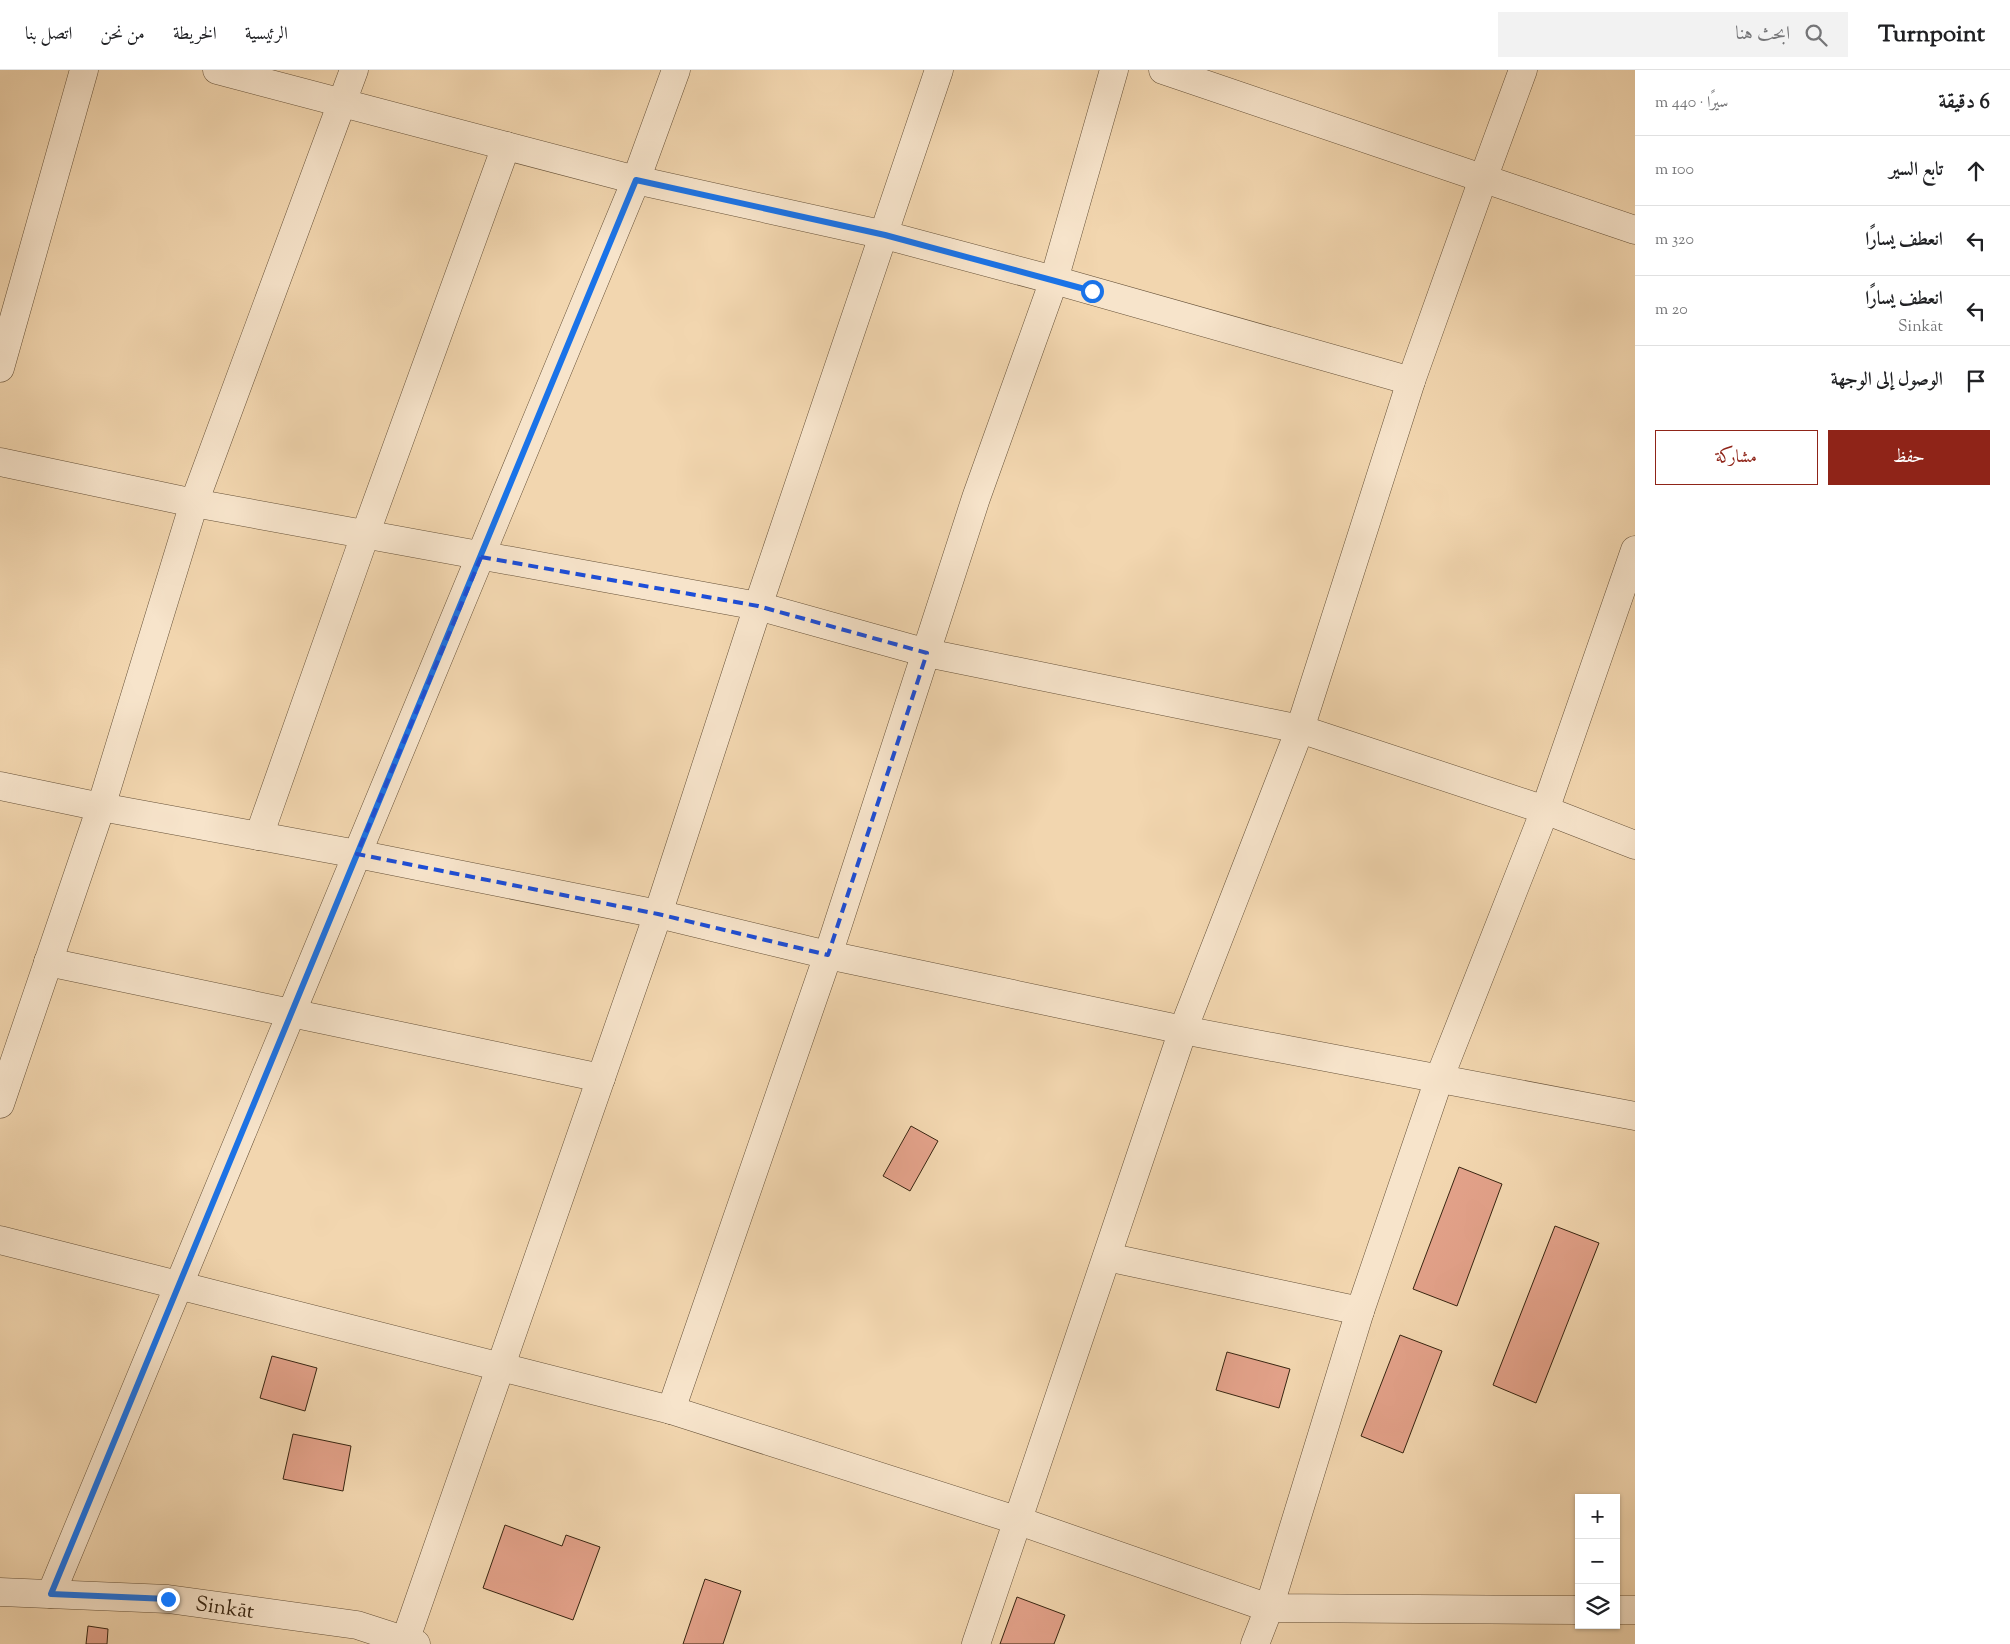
<!DOCTYPE html>
<html lang="ar">
<meta charset="utf-8">
<style>
:root{--surface:#fff;--page:#f2f2f2;--text:#202124;--muted:#757577;--line:#e0e0e0;--accent:#8f2418}
body{margin:0;font-family:"Sorts Mill Goudy",Amiri,serif;background:var(--page);color:var(--text);direction:rtl}
.controls{position:absolute;right:15px;bottom:15px;display:grid;overflow:hidden;border-radius:0px;box-shadow:0 1px 4px #0004}
.controls button{width:45px;height:45px;display:grid;place-items:center;padding:0;border:0;border-bottom:1px solid var(--line);background:var(--surface);color:var(--text);font:25px sans-serif}
.stop{position:absolute;width:15px;height:15px;margin:-11px;border:4px solid #1a73e8;border-radius:50%;background:#fff}
.stop.end{background:#1a73e8;border-color:#fff;box-shadow:0 1px 5px #0008}
.list{margin:0;padding:0;list-style:none}
h2{display:flex;justify-content:space-between;align-items:center;height:65px;margin:0;padding:0 20px;font-size:21px}
h2 small{font-size:16px;font-weight:400;color:var(--muted)}
.list li{display:grid;grid-template-columns:32px 1fr auto;gap:15px;align-items:center;box-sizing:border-box;height:70px;padding:0 20px;border-top:1px solid var(--line)}
.list b{display:block;font-size:19px;white-space:nowrap}
.list p{margin:0;font-size:16px;white-space:nowrap;color:var(--muted)}
.list em{font-size:16px;font-style:normal;color:var(--muted)}
.actions{display:flex;gap:10px;padding:15px 20px}
.actions a{flex:1;padding:11px 0;border:1px solid var(--accent);border-radius:0px;text-align:center;font-size:18px;color:var(--accent)}
.actions .main{background:var(--accent);color:#fff}
.icon{flex:none;width:28px;height:28px;fill:none;stroke:currentColor;stroke-width:2;stroke-linecap:round;stroke-linejoin:round}
.map{position:relative;flex:none;width:1635px;height:1574px;overflow:hidden;direction:ltr}
header{display:flex;align-items:center;gap:30px;box-sizing:border-box;height:70px;padding:0 25px;background:var(--surface);border-bottom:1px solid var(--line)}
header strong{font-size:24px}
nav{display:flex;gap:28px;margin-inline-start:auto;font-size:18px}
.search{width:350px;height:45px;background:var(--page);display:flex;align-items:center;gap:12px;box-sizing:border-box;padding:0 18px;border-radius:0px;color:var(--muted);font-size:19px}
main{display:flex}
aside{flex:1;background:var(--surface)}
.map>svg:first-child{display:block}
.building{fill:#e3a28a;stroke:#382511}
.lines{fill:none;stroke-linecap:round;stroke-linejoin:round}
.street-casing{stroke:#665138;stroke-width:29}
.street{stroke:#f7e4cb;stroke-width:28}
.route{stroke:#1a73e8;stroke-width:6}
.marked{fill:none;stroke:#1d4ed8;stroke-width:4;stroke-dasharray:10 6;stroke-linejoin:round}
.labels{text-anchor:middle;stroke-width:4.5;stroke-linejoin:round;paint-order:stroke}
.street-label{font-size:21px;fill:#382511;stroke:#f7e4cb}
</style>
<header>
<strong>Turnpoint</strong>
<div class="search"><svg class="icon" aria-label="search" viewBox="0 0 24 24"><circle cx="10" cy="10" r="6"/><path d="M15 15l6 6"/></svg>ابحث هنا</div>
<nav><a>الرئيسية</a><a>الخريطة</a><a>من نحن</a><a>اتصل بنا</a></nav>
</header>
<main>
<aside>
<h2>6 دقيقة<small>سيرًا · 440 m</small></h2>
<ul class="list">
<li><svg class="icon" aria-label="ahead" viewBox="0 0 24 24"><path d="M12 20V5M6 11l6-6 6 6"/></svg><div><b>تابع السير</b></div><em>100 m</em></li>
<li><svg class="icon" aria-label="left" viewBox="0 0 24 24"><path d="M17 20v-9H6M10 6l-5 5 5 5"/></svg><div><b>انعطف يسارًا</b></div><em>320 m</em></li>
<li><svg class="icon" aria-label="left" viewBox="0 0 24 24"><path d="M17 20v-9H6M10 6l-5 5 5 5"/></svg><div><b>انعطف يسارًا</b><p>Sinkāt</p></div><em>20 m</em></li>
<li><svg class="icon" aria-label="arrive" viewBox="0 0 24 24"><path d="M6 21V4h12l-3 4 3 4H6"/></svg><div><b>الوصول إلى الوجهة</b></div></li>
</ul>
<div class="actions"><a class="main">حفظ</a><a>مشاركة</a></div>
</aside>
<div class="map">
<svg width="1635" height="1574" viewBox="0 0 1635 1574">
<rect width="100%" height="100%" fill="#f2d6af"/>
<filter id="stains"><feTurbulence type="fractalNoise" baseFrequency=".004" numOctaves="4"/><feColorMatrix values="0 0 0 0 .2 0 0 0 0 .09 0 0 0 0 .02 0 0 0 .5 -.17"/></filter>
<radialGradient id="worn" r=".72"><stop offset=".6" stop-color="#630" stop-opacity="0"/><stop offset="1" stop-color="#630" stop-opacity=".3"/></radialGradient>
<g class="building">
<polygon points="911,1056 938,1071 910,1121 883,1106"/>
<polygon points="1459,1097 1502,1114 1457,1236 1413,1219"/>
<polygon points="1555,1156 1599,1173 1536,1333 1493,1315"/>
<polygon points="1400,1265 1442,1281 1403,1383 1361,1366"/>
<polygon points="1227,1282 1290,1299 1279,1338 1216,1320"/>
<polygon points="272,1286 317,1298 305,1341 260,1328"/>
<polygon points="293,1364 351,1376 343,1421 283,1409"/>
<polygon points="505,1455 562,1476 566,1465 600,1477 573,1550 483,1518"/>
<polygon points="705,1509 741,1521 723,1574 683,1574"/>
<polygon points="1017,1527 1065,1545 1054,1574 1000,1574"/>
<polygon points="88,1556 108,1559 107,1574 86,1574"/>
</g>
<g class="lines">
<defs>
<g id="street">
<polyline points="217,0 636,110 885,165 1054,210 1411,311"/>
<polyline points="1163,0 1635,160"/>
<polyline points="0,298 84,0"/>
<polyline points="0,392 194,433 758,536 927,583 1300,659 1545,740 1635,775"/>
<polyline points="0,716 101,737 357,784 658,844 828,885 1183,960 1635,1046"/>
<polyline points="259,766 365,465 506,76"/>
<polyline points="48,892 601,1008"/>
<polyline points="0,1034 101,737 194,433 354,0"/>
<polyline points="0,1170 671,1340 1019,1451 1269,1538 1579,1540"/>
<polyline points="1107,1187 1360,1241"/>
<polyline points="671,1340 828,885 976,428 1054,210 1114,0"/>
<polyline points="0,1522 168,1529 357,1555 416,1574"/>
<polyline points="51,1524 636,110 676,0"/>
<polyline points="1616,1540 1635,1540"/>
<polyline points="404,1574 658,844 758,536 939,0"/>
<polyline points="976,1574 1183,960 1300,659 1411,311 1483,109 1523,0"/>
<polyline points="1255,1574 1269,1538 1360,1241 1439,1009 1545,740 1635,480"/>
</g>
</defs>
<use href="#street" class="street-casing"/>
<use href="#street" class="street"/>
</g>
<g class="lines">
<polyline class="route" points="168,1529 51,1524 636,110 885,165 1092,221"/>
</g>
<path class="marked" d="M481,487L758,536L927,583L828,885L658,844L357,784Z"/>
<g class="labels">
<g class="street-label">
<text transform="translate(225 1537) rotate(8)" y="7">Sinkāt</text>
</g>
</g>
<rect width="100%" height="100%" filter="url(#stains)"/>
<rect width="100%" height="100%" fill="url(#worn)"/>
</svg>
<div class="controls">
<button>+</button>
<button>−</button>
<button><svg class="icon" aria-label="layers" viewBox="0 0 24 24"><path d="M12 4l9 5-9 5-9-5zM3 14l9 5 9-5"/></svg></button>
</div>
<div class="stop" style="left:1092px;top:221px"></div>
<div class="stop end" style="left:168px;top:1529px"></div>
</div>
</main>
